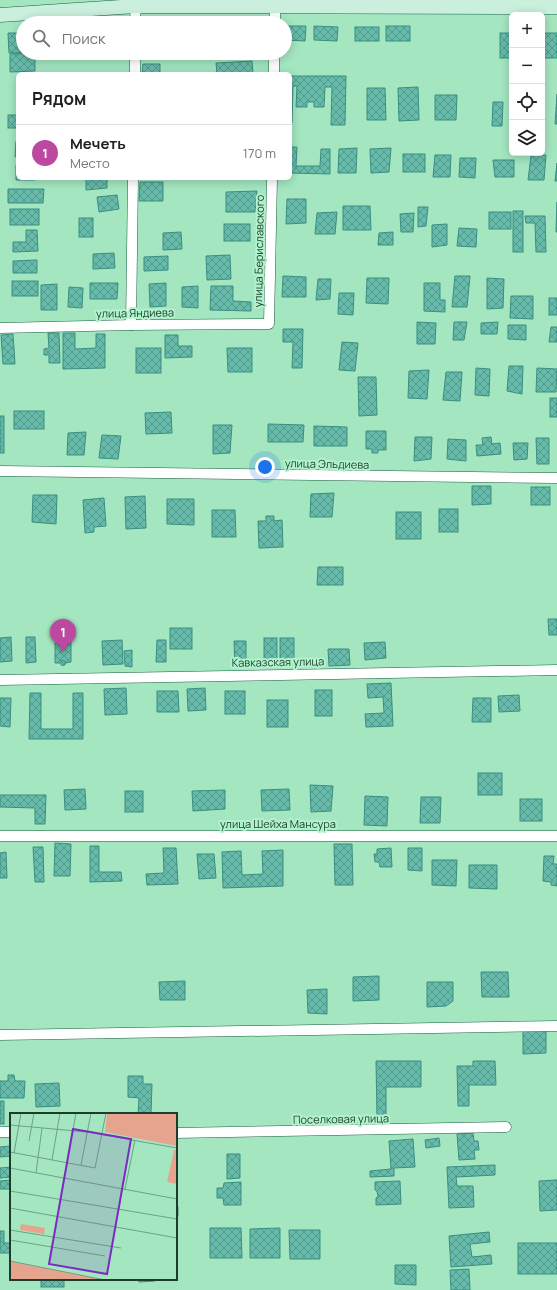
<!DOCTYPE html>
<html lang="ru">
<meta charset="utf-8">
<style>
:root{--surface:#fff;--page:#f2f2f2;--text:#202124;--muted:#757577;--line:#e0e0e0;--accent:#bd489f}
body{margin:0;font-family:Manrope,sans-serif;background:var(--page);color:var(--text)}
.controls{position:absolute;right:12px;top:12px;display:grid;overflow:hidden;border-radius:6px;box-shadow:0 2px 10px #0003}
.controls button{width:36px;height:36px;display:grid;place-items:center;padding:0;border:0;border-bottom:1px solid var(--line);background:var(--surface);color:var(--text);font:20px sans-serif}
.you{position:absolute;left:265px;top:467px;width:14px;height:14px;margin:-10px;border:3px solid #fff;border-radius:50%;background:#1a73e8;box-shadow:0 0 0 6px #1a73e833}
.badge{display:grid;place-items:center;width:26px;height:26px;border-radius:50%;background:var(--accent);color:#fff;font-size:13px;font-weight:700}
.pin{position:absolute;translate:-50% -33px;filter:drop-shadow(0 1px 2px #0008)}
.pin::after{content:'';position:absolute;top:21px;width:14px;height:12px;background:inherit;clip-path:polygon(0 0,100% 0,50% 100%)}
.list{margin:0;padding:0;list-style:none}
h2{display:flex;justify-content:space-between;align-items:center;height:52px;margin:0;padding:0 16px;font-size:17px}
h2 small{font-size:13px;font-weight:400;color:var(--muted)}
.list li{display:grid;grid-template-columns:26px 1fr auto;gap:12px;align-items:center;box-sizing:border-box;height:56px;padding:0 16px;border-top:1px solid var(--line)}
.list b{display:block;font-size:15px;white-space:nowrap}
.list p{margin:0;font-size:13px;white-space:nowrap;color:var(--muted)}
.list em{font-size:13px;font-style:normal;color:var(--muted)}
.icon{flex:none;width:22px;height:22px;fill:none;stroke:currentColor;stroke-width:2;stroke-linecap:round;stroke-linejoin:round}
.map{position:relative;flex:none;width:557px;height:1290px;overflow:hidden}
.search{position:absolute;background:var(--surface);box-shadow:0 2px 10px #0003;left:16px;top:16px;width:276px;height:44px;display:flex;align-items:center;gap:10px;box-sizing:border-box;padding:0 14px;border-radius:22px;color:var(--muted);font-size:15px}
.panel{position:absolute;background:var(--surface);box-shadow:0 2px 10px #0003;left:16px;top:72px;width:276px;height:108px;border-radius:6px}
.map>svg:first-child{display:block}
.building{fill:url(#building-cross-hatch);stroke:#398f80}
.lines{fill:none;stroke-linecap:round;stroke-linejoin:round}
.minor-casing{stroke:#1b6040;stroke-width:11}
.secondary-casing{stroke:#1b6040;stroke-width:15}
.minor{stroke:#fff;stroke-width:10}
.secondary{stroke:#caefdd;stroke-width:14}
.labels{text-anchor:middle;stroke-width:4;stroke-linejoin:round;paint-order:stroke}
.street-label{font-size:11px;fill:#1f3b2c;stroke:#b0f3cd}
.inset-road{fill:none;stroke:#6ea285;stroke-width:1}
.view{fill:#7b2cbf;fill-opacity:0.15;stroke:#7b2cbf;stroke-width:2}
.inset-edge{fill:none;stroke:#1f3b2c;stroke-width:2}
</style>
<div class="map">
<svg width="557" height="1290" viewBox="0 0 557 1290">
<defs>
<pattern id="building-cross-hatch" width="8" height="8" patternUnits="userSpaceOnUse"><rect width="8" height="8" fill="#67bbaa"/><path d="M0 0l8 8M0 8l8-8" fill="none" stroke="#54998b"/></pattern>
</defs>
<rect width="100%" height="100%" fill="#a3e6c0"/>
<g class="building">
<polygon points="255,21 255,23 202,23 202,22"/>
<polygon points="200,22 200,23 145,23"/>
<polygon points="285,26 306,26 305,41 285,40"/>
<polygon points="314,26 338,27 337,41 314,40"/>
<rect x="386" y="26" width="24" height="15"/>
<rect x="355" y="27" width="24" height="14"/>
<polygon points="8,33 23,33 23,53 9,53"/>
<rect x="500" y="33" width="12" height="25"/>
<rect x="542" y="33" width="15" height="25"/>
<polygon points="35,53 35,71 10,72 10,54"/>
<polygon points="64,53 89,53 88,55 64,55"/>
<polygon points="252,61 253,74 217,74 216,63"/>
<polygon points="143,64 160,64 160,74 142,74"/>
<polygon points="290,76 346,76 345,125 331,125 332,87 325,87 324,107 314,107 314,102 307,102 307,107 296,107 297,86 293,86 292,123 290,123"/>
<polygon points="418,87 419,120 399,121 398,88"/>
<polygon points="367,88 385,88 386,120 367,120"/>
<polygon points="557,94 557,124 555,124"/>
<polygon points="435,95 457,95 456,120 435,120"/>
<polygon points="493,102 503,102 502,126 492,126"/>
<rect x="8" y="115" width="10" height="13"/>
<polygon points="16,141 18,141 18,157 15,157"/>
<polygon points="290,147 297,147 296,166 320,166 321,149 330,149 330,174 290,173"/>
<polygon points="357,148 356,173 338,173 339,149"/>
<polygon points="391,148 389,172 371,173 370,149"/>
<rect x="403" y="154" width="22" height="18"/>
<polygon points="435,155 451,155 450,177 433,177"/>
<polygon points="546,155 544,180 528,180 531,156"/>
<polygon points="460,158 476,158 475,178 459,177"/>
<polygon points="493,160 514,160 514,177 495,177"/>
<polygon points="557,163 557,181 555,181"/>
<polygon points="16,165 18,165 18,178 35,178 35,180 16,180"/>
<polygon points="86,178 107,178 107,188 86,190"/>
<polygon points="140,182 163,182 163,201 139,201"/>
<polygon points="8,189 44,189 43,203 8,203"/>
<polygon points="257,191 255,212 226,212 226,192"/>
<polygon points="117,195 119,209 99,212 97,197"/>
<polygon points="287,199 306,199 306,223 286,224"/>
<polygon points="557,202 557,232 556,232"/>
<polygon points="343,206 370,206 371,230 343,230"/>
<polygon points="418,207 428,207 426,226 418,227"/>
<rect x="10" y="209" width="29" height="16"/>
<rect x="513" y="211" width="10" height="41"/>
<polygon points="337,212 335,234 315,234 317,213"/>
<rect x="489" y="212" width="22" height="17"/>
<polygon points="414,213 413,232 401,232 400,214"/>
<polygon points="525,216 545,216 546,252 536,252 535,223 526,223"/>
<rect x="79" y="218" width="14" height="19"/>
<rect x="224" y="224" width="26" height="17"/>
<polygon points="447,224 447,245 432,247 432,225"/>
<polygon points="459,228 477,229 476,247 457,246"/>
<polygon points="26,230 37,230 38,251 13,252 13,242 26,242"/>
<polygon points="181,232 182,249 163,250 163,233"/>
<polygon points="393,232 393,245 378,245 379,233"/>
<polygon points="114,253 115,268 93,269 93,254"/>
<polygon points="230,255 231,279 207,280 206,256"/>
<polygon points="168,256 168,270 144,271 144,257"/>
<polygon points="37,260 37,273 13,273 13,261"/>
<polygon points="283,276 306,277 306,297 282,297"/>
<polygon points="455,276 470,276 467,307 452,307"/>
<polygon points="367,278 389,278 388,304 366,303"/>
<polygon points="487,278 504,279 503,308 487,309"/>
<polygon points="318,279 331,279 330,299 316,300"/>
<rect x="12" y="281" width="26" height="15"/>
<polygon points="90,283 118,283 117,299 90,299"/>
<polygon points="166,283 166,306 150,307 149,284"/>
<polygon points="424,283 440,283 440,300 445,300 445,312 424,311"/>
<polygon points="57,284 57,310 41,310 41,285"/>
<polygon points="198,286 198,308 182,307 182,287"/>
<polygon points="211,286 233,286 233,301 251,302 251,311 210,310"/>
<polygon points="69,287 83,288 82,308 68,307"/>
<polygon points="339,293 354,293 353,315 338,314"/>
<polygon points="511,296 533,296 533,319 510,318"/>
<rect x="549" y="298" width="8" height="17"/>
<polygon points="417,322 436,323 435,344 417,344"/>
<polygon points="454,322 467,322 464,340 453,340"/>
<polygon points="498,322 497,334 481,334 481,323"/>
<polygon points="508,325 526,325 526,340 508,339"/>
<polygon points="551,327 557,327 557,342 549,342"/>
<polygon points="283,329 303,329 302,368 292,368 293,342 283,342"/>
<polygon points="48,333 59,333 60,363 49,363 49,355 44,355 44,349 49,348"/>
<polygon points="63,333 75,333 75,349 96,348 96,334 105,334 105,368 63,369"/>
<polygon points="13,334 15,364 3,364 1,335"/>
<polygon points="165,335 178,335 178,346 192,346 192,357 165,358"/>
<polygon points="342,342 358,343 355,371 339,370"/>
<rect x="136" y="348" width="25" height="25"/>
<polygon points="227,348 252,348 252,372 228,372"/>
<polygon points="509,366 523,366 522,394 507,391"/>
<polygon points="476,368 490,369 489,396 475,395"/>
<polygon points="537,368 557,369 556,392 536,392"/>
<polygon points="429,370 427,399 408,398 409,371"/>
<polygon points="446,372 462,372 460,401 443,400"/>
<polygon points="358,377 376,377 377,415 359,416"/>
<rect x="550" y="398" width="7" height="19"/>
<rect x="14" y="411" width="30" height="18"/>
<polygon points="171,412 172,433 146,434 145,413"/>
<rect x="0" y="416" width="4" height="37"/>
<polygon points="268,424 304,425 303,442 268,442"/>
<polygon points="213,425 232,425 230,453 213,454"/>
<polygon points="314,426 347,427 347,446 314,446"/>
<polygon points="366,431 386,431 386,450 378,450 378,453 372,453 372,449 366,449"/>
<polygon points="86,432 84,455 67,455 68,433"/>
<polygon points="102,435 121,436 118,459 99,458"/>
<polygon points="415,437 432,437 431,459 414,461"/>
<polygon points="491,437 492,444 500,443 501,454 477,456 476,445 483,445 482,438"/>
<polygon points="536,438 549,438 549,464 537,464"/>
<polygon points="448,439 466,440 466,461 447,459"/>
<polygon points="513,443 528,443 527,459 514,460"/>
<polygon points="472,486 491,486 491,504 472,505"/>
<rect x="531" y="487" width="19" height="18"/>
<polygon points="334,493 332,517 310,517 311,494"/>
<polygon points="33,495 57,495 56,524 32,522"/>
<polygon points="145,496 146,528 126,529 125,497"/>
<polygon points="104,498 106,526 94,527 94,532 85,533 83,500"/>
<polygon points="167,499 194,499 194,525 167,524"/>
<rect x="439" y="509" width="19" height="23"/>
<polygon points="212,510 235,510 236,537 212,537"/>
<rect x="396" y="512" width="25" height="27"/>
<polygon points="266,516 274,516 274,521 282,520 283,547 259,548 258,521 266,521"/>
<polygon points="318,567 343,567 343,585 317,585"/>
<polygon points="548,619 557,619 557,635 549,635"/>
<rect x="170" y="628" width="22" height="21"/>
<polygon points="66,632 67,643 57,643 57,633"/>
<polygon points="11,637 12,661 0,662 0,638"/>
<polygon points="26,637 35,637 36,662 26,663"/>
<rect x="264" y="638" width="13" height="23"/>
<rect x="280" y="638" width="14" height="23"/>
<polygon points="122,640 123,664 103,665 102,641"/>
<polygon points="157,640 166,640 166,662 156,662"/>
<polygon points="234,641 246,641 246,667 235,667"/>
<polygon points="71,642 71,662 65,663 64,661 61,663 55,663 55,643"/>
<polygon points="385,642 386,658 365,660 364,643"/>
<polygon points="328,649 349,649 350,665 329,666"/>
<polygon points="132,650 132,667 125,666 124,651"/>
<circle cx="63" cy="663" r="2.5"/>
<polygon points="391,683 393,726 366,727 365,714 384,713 383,697 368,698 367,684"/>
<polygon points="126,688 127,714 105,715 104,689"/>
<polygon points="205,688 206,710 188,711 187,689"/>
<rect x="315" y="690" width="17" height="26"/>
<polygon points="157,691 178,691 179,712 157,712"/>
<rect x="225" y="691" width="20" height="23"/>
<polygon points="30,693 41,693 41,729 73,729 73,693 83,693 83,739 29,739"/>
<polygon points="519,695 520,711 499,712 498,696"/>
<polygon points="0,698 11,698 10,727 0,726"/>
<polygon points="473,698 491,698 491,722 472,722"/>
<rect x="267" y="700" width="21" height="27"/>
<rect x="478" y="773" width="24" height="22"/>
<polygon points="310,785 333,786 331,811 311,812"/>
<polygon points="85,789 86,809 65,810 64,790"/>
<polygon points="289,789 290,810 262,811 261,790"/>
<polygon points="225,790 225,809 193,811 192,791"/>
<rect x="125" y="791" width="18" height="21"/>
<polygon points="0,795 46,795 45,824 35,824 35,808 0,807"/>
<polygon points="365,796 388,797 387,826 364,825"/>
<polygon points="421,797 441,797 440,823 420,823"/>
<rect x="520" y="799" width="22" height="22"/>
<polygon points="55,843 71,844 70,876 54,876"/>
<polygon points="334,844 352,844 353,885 335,885"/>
<polygon points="90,846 99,846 99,872 121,872 122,881 90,882"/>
<polygon points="33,847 43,847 44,882 35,882"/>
<polygon points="163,848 176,848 178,884 147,885 146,874 164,873"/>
<polygon points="391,848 392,867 380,867 379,862 375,862 374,854 377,854 377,849"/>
<polygon points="408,848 422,848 422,871 408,870"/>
<polygon points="283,850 283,886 223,888 222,852 241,851 242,875 263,874 262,851"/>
<polygon points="6,852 7,878 0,878 0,853"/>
<polygon points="197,854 214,854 216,878 199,879"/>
<polygon points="544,856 554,856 553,864 557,864 557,886 551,885 551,882 543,881"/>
<polygon points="432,860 457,860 456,886 432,885"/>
<polygon points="469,865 497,865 497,889 469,888"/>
<polygon points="481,972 508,972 509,997 482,997"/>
<polygon points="379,976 379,1000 353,1001 353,977"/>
<polygon points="185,981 185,1000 160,1000 159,982"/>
<polygon points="427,982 453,982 453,1001 446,1006 427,1007"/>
<polygon points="327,989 327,1014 308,1013 307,990"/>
<polygon points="523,1028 546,1028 546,1053 523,1054"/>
<polygon points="376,1061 421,1061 421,1087 386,1087 386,1116 377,1116"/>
<polygon points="473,1061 495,1061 496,1085 469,1085 469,1106 458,1106 457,1066 473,1066"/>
<polygon points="8,1075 14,1075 15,1081 25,1081 24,1098 0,1098 0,1081 8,1081"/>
<polygon points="128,1076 143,1076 143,1084 152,1084 151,1114 138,1114 139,1098 128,1097"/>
<polygon points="59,1083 60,1106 36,1107 35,1084"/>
<rect x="0" y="1101" width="4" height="23"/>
<polygon points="473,1133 474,1141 478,1141 479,1150 474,1150 475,1159 459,1160 457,1134"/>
<polygon points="439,1138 440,1146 426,1148 425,1140"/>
<polygon points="413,1139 415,1167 394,1168 394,1176 370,1177 370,1171 391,1169 389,1141"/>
<polygon points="11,1146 11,1156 0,1157 0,1147"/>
<polygon points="227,1154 240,1154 240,1178 227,1179"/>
<polygon points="495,1165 495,1175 456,1177 457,1186 473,1186 474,1207 449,1208 447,1167"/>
<polygon points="11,1167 11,1177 0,1178 0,1168"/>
<polygon points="11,1180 11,1189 0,1189 0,1181"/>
<polygon points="557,1180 557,1210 540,1211 539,1181"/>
<polygon points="400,1181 401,1204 376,1205 376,1198 378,1196 377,1191 375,1190 375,1182"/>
<polygon points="241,1182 241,1205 224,1205 223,1198 217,1198 217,1188 223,1188 224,1183"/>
<rect x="176" y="1207" width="2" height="9"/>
<polygon points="210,1228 241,1228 242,1258 210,1258"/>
<polygon points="280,1228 280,1258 250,1258 250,1229"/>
<polygon points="289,1230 320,1230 320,1259 290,1259"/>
<polygon points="0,1231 4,1231 4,1243 11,1243 11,1253 0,1253"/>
<polygon points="489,1232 490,1242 470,1244 472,1257 491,1255 492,1264 451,1267 449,1236"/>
<rect x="518" y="1243" width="39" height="31"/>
<polygon points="395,1265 416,1265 416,1285 395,1284"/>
<polygon points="469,1269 470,1290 451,1290 450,1270"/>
<rect x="41" y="1279" width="23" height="8"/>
<polygon points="138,1279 155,1279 155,1281 139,1282"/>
</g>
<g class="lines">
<defs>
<g id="minor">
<polyline points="135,23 136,0"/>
<polyline points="275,23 275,0"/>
<polyline points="135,74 135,53"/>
<polyline points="274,74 274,53"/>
<polyline points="131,325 133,178"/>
<polyline points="0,328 131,325 269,324 272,178"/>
<polyline points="0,471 557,478"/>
<polyline points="0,680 557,670"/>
<polyline points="0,836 557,836"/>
<polyline points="0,1035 557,1026"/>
<polyline points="0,1132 11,1132"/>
<polyline points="176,1133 506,1127"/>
</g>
<polyline id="secondary" points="0,15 136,6 557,7"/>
</defs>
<use href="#minor" class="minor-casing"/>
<use href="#secondary" class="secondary-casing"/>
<use href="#minor" class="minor"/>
<use href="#secondary" class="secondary"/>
</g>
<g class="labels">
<g class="street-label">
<text transform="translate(259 251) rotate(-89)" y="4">улица Бериславского</text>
<text transform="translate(135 313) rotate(-1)" y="4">улица Яндиева</text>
<text transform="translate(327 464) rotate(1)" y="4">улица Эльдиева</text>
<text transform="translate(278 662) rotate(-1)" y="4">Кавказская улица</text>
<text x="278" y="828">улица Шейха Мансура</text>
<text transform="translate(341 1119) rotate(-1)" y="4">Поселковая улица</text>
</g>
</g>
<g transform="translate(10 1113)">
<rect width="167" height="167" fill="#a3e6c0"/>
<path d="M11,111L35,115L34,121L10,117ZM0,148L95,167H0Z" fill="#e6a48e"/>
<path d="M97,0H167V33L95,19Z" fill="#e6a48e"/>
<path d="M164,37H167V71L157,69Z" fill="#e6a48e"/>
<path class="inset-road" d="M0,12L77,19L167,35M19,28L24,0M0,39L85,55L96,0M4,40L11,0M42,47L50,0M57,50L66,0M71,52L81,0M0,55L167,86M26,60L32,15M115,76L125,27M0,78L167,106M0,95L167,125M0,117L111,135M0,127L95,143M0,148L95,167"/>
<path class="view" d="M63,16L121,26L97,161L39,151Z"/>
<rect width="167" height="167" class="inset-edge"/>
</g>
</svg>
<div class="controls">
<button>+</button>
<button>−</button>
<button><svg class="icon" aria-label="locate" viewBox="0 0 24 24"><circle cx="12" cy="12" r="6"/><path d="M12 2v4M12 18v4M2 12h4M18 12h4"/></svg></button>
<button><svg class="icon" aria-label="layers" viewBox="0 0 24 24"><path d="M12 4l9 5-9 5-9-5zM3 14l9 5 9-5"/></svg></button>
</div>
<div class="you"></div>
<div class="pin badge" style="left:63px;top:652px">1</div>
<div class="search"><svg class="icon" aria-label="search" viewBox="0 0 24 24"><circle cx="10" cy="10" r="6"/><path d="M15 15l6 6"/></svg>Поиск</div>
<section class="panel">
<h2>Рядом<small></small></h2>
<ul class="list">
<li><span class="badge">1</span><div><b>Мечеть</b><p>Место</p></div><em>170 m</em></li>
</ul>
</section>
</div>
